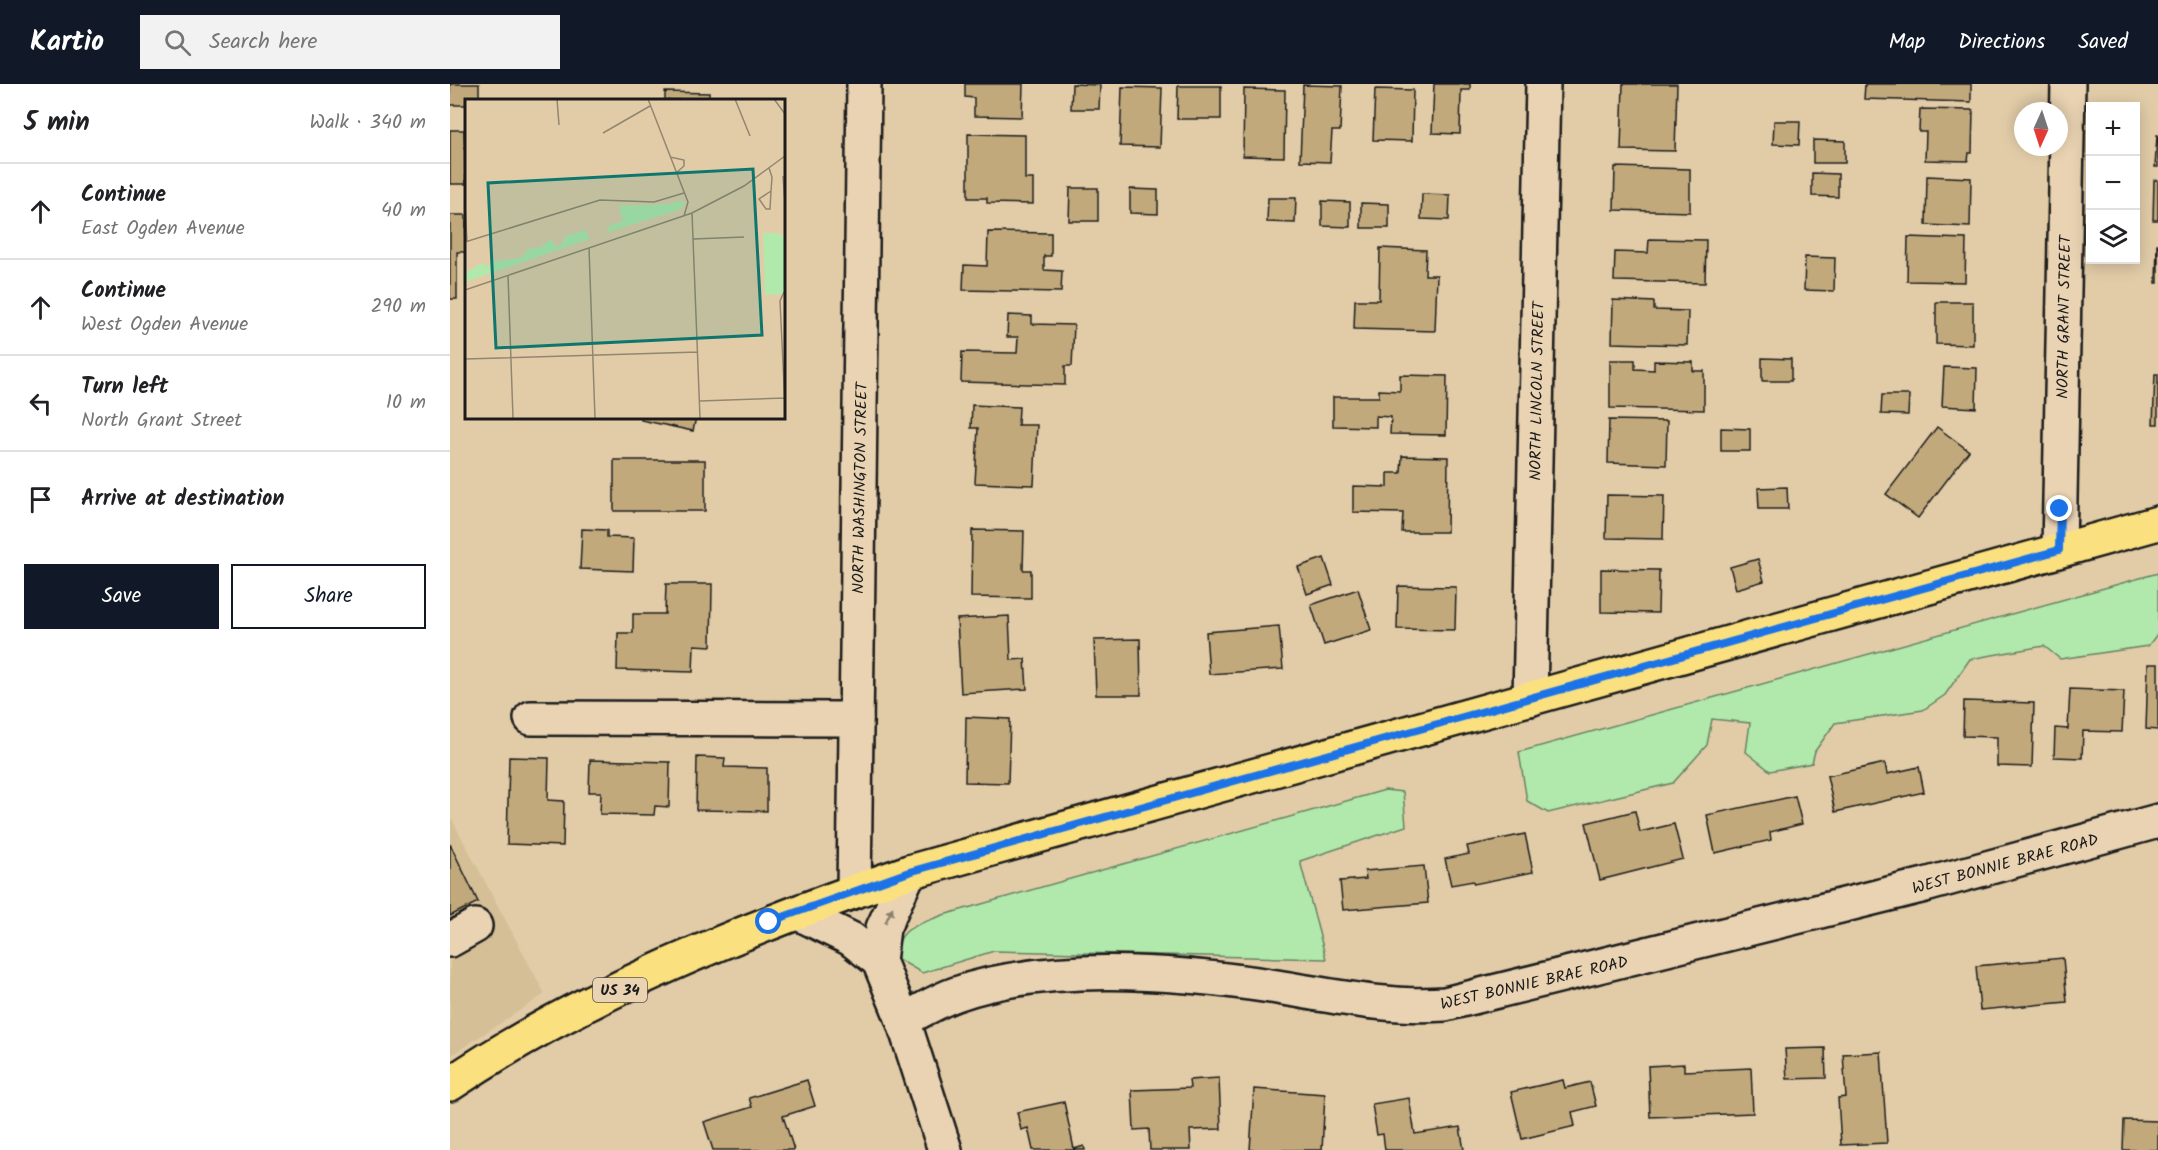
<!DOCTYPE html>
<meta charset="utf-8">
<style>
:root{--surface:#fff;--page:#f2f2f2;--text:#202124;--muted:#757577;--line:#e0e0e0;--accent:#111827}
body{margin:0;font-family:Kalam,sans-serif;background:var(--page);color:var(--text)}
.controls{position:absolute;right:18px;top:18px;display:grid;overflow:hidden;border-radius:0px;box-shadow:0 3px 15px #0003}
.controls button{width:54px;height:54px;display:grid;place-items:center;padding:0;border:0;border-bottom:2px solid var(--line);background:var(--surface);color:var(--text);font:30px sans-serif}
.compass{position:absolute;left:1564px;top:18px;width:54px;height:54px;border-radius:50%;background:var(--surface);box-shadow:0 3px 15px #0003;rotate:183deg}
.stop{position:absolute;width:18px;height:18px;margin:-14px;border:4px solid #1a73e8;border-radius:50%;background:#fff}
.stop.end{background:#1a73e8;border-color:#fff;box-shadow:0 2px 6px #0008}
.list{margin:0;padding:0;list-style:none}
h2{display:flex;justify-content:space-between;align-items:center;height:78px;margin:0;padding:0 24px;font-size:26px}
h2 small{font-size:20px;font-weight:400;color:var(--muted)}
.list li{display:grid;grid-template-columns:39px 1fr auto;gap:18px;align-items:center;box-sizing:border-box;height:96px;padding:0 24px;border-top:2px solid var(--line)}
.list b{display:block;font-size:22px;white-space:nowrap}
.list p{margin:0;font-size:20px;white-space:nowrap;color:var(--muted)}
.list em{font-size:20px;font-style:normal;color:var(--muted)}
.actions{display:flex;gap:12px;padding:18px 24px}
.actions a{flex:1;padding:14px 0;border:2px solid var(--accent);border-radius:0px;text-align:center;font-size:21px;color:var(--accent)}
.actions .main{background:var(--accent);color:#fff}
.icon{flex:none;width:33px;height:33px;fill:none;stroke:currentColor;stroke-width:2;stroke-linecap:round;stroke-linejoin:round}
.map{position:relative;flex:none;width:1708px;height:1066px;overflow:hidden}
header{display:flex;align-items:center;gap:36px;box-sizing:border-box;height:84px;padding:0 30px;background:var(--accent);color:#fff}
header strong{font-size:28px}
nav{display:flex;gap:33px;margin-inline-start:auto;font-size:21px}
.search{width:420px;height:54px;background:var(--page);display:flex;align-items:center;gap:15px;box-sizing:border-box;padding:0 21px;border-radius:0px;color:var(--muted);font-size:22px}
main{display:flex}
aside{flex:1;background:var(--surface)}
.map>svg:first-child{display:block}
.built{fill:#d4bf97}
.green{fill:#b1e8ab;stroke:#668264;stroke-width:1.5}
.building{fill:#c1a97b;stroke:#1c1c1c;stroke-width:1.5}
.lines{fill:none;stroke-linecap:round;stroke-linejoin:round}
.minor-casing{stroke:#1c1c1c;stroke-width:38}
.major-casing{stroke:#1c1c1c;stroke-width:38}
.minor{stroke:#e9d3b2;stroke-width:33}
.major{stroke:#fbe080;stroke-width:33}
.oneway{fill:#8d816e}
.route{stroke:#1a73e8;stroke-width:8}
.labels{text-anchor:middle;stroke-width:4.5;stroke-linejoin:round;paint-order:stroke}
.shield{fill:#e9d3b2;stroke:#5a5349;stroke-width:1.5}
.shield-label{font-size:15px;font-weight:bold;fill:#1c1c1c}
.street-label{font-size:16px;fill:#1c1c1c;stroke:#e9d3b2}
.inset-road{fill:none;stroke:#938670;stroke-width:1.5}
.view{fill:#0f766e;fill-opacity:0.15;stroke:#0f766e;stroke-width:3}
.inset-edge{fill:none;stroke:#1c1c1c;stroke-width:3}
</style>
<header>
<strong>Kartio</strong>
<div class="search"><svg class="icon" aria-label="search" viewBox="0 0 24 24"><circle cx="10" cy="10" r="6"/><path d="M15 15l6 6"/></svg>Search here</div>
<nav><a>Map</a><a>Directions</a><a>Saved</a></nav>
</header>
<main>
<aside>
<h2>5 min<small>Walk · 340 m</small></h2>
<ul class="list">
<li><svg class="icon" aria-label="ahead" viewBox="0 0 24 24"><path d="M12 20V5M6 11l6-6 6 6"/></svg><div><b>Continue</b><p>East Ogden Avenue</p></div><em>40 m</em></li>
<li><svg class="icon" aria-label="ahead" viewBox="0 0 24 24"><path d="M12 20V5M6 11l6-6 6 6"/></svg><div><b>Continue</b><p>West Ogden Avenue</p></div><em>290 m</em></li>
<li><svg class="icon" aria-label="left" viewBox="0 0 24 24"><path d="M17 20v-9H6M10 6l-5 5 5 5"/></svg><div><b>Turn left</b><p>North Grant Street</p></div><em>10 m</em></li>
<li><svg class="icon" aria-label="arrive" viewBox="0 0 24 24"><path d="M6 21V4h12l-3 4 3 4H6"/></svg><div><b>Arrive at destination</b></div></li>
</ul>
<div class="actions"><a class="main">Save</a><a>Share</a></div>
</aside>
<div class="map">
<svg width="1708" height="1066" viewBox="0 0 1708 1066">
<rect width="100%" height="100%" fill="#e2cca8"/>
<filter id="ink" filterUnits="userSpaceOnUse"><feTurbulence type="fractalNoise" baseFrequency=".0167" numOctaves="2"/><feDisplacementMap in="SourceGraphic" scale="12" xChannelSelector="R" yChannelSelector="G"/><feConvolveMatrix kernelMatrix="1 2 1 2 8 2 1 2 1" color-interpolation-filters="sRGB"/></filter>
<g filter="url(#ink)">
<polygon class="built" points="0,732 95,910 0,972"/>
<g class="green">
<polygon points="1708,489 1708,549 1698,562 1610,575 1594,562 1520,575 1495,611 1473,626 1385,639 1365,667 1362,679 1320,687 1296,668 1300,639 1262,635 1257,661 1223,699 1098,729 1077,717 1069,668"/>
<path d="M935,706L953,708L956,742L850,777L876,875L544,867L472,889L448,875C444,843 469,841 493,831Z"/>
</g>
<g class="building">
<polygon points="0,0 29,0 29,16 16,16 16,21 0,21"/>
<polygon points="515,0 573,0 572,33 524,32 524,14 515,13"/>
<polygon points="622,0 650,1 649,25 621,25"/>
<polygon points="984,0 1020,0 1020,6 1011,6 1010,50 982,49"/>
<polygon points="1173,0 1227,0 1225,67 1171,66"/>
<polygon points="1415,0 1521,0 1521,18 1414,15"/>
<polygon points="853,1 892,2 890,47 882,47 880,78 850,77"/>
<polygon points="728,2 771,2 771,35 727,35"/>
<polygon points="672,3 712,4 710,63 670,62"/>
<polygon points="794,5 835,6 834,73 793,72"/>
<polygon points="925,5 963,6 962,57 923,56"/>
<polygon points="215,8 259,9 259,16 215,16"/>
<polygon points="1470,25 1523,26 1522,69 1519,69 1518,77 1475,76 1476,48 1469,48"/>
<polygon points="1324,37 1350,37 1349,61 1323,60"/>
<polygon points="0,46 14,46 16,100 0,100"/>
<polygon points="518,50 575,51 575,95 583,95 583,120 537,119 537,114 518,114"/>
<polygon points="1707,51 1708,51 1708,83 1705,83"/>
<polygon points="1363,56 1395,57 1395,79 1363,79"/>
<polygon points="1165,83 1240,85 1240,128 1164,126"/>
<polygon points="1362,89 1388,90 1388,113 1362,112"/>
<polygon points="1477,92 1521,94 1520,143 1476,141"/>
<polygon points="1704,96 1708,96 1708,136 1703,136"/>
<polygon points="620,104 648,104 648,137 619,137"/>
<polygon points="680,105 708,106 708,130 680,129"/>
<polygon points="972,110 1000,111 999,136 971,135"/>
<polygon points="818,114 846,114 845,139 817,138"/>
<polygon points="872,117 900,118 900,143 872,142"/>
<polygon points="911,119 939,120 939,144 911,144"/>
<polygon points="0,131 16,131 16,168 7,168 7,215 0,215"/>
<polygon points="538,148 601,149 601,172 594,172 594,186 612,187 611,208 513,206 514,181 537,182"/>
<polygon points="1458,153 1516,155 1515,198 1457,197"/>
<polygon points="1199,155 1256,156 1255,199 1164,197 1165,168 1198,169"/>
<polygon points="1707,160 1708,160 1708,199 1706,199"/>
<polygon points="930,164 976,166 975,191 987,191 985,247 904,245 905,216 929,216"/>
<polygon points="1355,173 1385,174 1384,207 1354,206"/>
<polygon points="1163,216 1204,218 1204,226 1238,227 1237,261 1162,259"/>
<polygon points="1486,218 1523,218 1523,261 1486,260"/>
<polygon points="558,231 582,232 582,240 624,241 622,282 615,282 615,301 511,298 512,268 567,269 568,253 557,253"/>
<polygon points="1312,274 1341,275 1341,297 1312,297"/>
<polygon points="1160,276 1185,276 1185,285 1204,286 1204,277 1243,278 1243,287 1254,287 1254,326 1160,324"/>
<polygon points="1494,283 1527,284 1526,324 1492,322"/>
<polygon points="1705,290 1708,290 1708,340 1703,340"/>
<polygon points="950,291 997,292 996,351 940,350 941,333 926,332 926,343 883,342 883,313 929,313 929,306 950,307"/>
<polygon points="1432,311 1459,311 1458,331 1431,330"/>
<polygon points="522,321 569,323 568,341 587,341 584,401 525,399 528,344 521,344"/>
<polygon points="192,333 246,333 243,347 191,336"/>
<polygon points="1159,336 1217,337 1216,381 1158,379"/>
<polygon points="1487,343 1519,367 1468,434 1436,410"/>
<polygon points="1271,344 1300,345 1300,367 1271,367"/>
<polygon points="952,372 998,373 997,448 952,448 953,429 903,428 903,402 938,403 938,389 951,389"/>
<rect x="164" y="376" width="91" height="51"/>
<polygon points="1337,403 1338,425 1309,425 1308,404"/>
<polygon points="1157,411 1214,412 1213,455 1156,454"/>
<polygon points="132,445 157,446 157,453 184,454 183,487 130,485"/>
<polygon points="522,446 574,447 573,486 581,486 581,514 521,513"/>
<polygon points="874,474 883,501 857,510 848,483"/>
<polygon points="1308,475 1314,497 1286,505 1280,483"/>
<polygon points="1151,485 1209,486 1208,529 1151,528"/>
<polygon points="216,500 262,500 261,562 244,561 243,588 167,586 168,549 183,549 183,530 215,530"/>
<polygon points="948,502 1006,503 1005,546 947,545"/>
<polygon points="908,505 921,546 874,561 861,521"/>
<polygon points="559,532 561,576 575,575 577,605 511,609 507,535"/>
<polygon points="829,542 833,585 759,590 756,548"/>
<polygon points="690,555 691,611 646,611 644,556"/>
<polygon points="1698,580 1708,580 1708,646 1696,645"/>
<polygon points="1620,605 1674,607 1672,648 1633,647 1632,674 1604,673 1605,644 1618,645"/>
<polygon points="1514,617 1584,619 1582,683 1547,682 1547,653 1513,652"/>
<polygon points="516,633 560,635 558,699 515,698"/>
<polygon points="59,673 99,674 98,716 114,717 113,762 57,760"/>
<polygon points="247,673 275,674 274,683 317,684 317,727 246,726"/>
<polygon points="140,676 220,678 219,723 205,722 204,731 150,730 151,708 139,708"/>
<polygon points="1435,679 1437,690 1469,683 1474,708 1385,728 1377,692"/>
<polygon points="1345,712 1352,740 1320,748 1321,756 1265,769 1257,731"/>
<polygon points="1185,727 1190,748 1224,740 1233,775 1150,796 1136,739"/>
<polygon points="1075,750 1083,788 1024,800 1023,797 1001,801 995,775 1019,770 1017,762"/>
<polygon points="0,760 28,818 0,832"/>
<polygon points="974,782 978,819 893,826 890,797 916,795 915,787"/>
<polygon points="1613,874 1617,918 1530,926 1526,882"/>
<polygon points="1375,964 1376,994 1337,995 1335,965"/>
<polygon points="1431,968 1437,1059 1391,1061 1388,1014 1396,1013 1393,970"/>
<polygon points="1234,980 1234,987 1301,984 1303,1029 1200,1033 1198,982"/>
<polygon points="769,994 771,1045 740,1046 741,1066 700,1066 699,1045 684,1046 682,1006 740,1004 739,996"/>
<polygon points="357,996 365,1022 333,1032 344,1066 263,1066 254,1038 302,1023 299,1014"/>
<polygon points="1113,996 1115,1004 1140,998 1146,1022 1122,1028 1125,1042 1072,1055 1061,1008"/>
<polygon points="804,1005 875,1010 872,1066 800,1066"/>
<polygon points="959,1014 965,1050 1010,1043 1014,1066 935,1066 933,1050 927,1051 922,1020"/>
<polygon points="614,1018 624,1065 634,1062 635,1066 583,1066 578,1044 571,1046 567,1028"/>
<polygon points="1674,1036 1708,1037 1708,1066 1673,1066"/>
</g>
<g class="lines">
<defs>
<g id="minor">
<polyline points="1609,466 1618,0"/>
<polyline points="1080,615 1093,0"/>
<polyline points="81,634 406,635"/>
<polyline points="459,788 433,844 429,877 453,936 495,1066"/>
<polyline points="404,807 414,0"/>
<polyline points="348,829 401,855 429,877"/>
<polyline points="0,856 25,842"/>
<path d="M453,936C470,928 488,916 506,910C601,877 729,888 827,903C884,912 938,924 995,920L1475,801L1708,737"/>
</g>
<path id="major" d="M0,1000C138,907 303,842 459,788L1708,439"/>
</defs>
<use href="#minor" class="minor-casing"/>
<use href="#major" class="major-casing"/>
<use href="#minor" class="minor"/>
<use href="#major" class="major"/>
</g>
<defs><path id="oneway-solid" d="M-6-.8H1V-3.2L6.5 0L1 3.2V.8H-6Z" transform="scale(1.5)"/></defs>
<use class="oneway" href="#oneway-solid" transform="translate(439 831) rotate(-65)"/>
</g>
<g class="lines" filter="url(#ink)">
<polyline class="route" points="319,838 459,788 1609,466 1610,425"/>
</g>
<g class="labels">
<rect class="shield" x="143" y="894" width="54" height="24" rx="4.5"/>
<g class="shield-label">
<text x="170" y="911">US 34</text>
</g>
<g class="street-label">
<text transform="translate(1613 233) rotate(-89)" y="6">NORTH GRANT STREET</text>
<text transform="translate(1086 307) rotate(-89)" y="6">NORTH LINCOLN STREET</text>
<text transform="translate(409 404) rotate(-89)" y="6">NORTH WASHINGTON STREET</text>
<text transform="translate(1555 779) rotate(-15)" y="6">WEST BONNIE BRAE ROAD</text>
<text transform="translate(1084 898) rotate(-13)" y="6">WEST BONNIE BRAE ROAD</text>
</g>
</g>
<g transform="translate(15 15)">
<rect width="320" height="320" fill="#e2cca8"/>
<path d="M216,101L220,105L213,111L143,133L142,128L158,122L154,107L205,105ZM120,131L125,140L0,183V174L15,165L19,164L21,169L28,162L56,159L63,150L76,148L86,140L90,147H95L101,137ZM298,134H314L319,138V195L300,196Z" fill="#b1e8ab"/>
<path class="inset-road" d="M92,0L94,26M183,0L223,103L219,117M270,0L285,37M309,0L320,15M138,34L185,7M205,58L219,61V67L211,74M304,69L307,78L306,92L305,110H301L294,100L306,92M318,77L320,104M0,104L2,143M227,114L235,319M228,140L279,138M0,143L135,101L189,103L219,94M124,149L130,319M43,176L48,319M0,191L227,114L279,87L320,57M319,193L315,202L320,307M0,260L233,253M235,302L320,299"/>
<path class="view" d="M288,70L297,236L31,249L23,84Z"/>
<rect width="320" height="320" class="inset-edge"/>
</g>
</svg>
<div class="controls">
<button>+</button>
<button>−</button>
<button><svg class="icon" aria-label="layers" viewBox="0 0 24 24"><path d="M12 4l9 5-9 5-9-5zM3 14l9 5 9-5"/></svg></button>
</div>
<svg class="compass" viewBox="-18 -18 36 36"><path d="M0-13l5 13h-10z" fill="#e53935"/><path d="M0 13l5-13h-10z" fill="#757577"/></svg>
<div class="stop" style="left:319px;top:838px"></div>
<div class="stop end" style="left:1610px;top:425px"></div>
</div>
</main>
